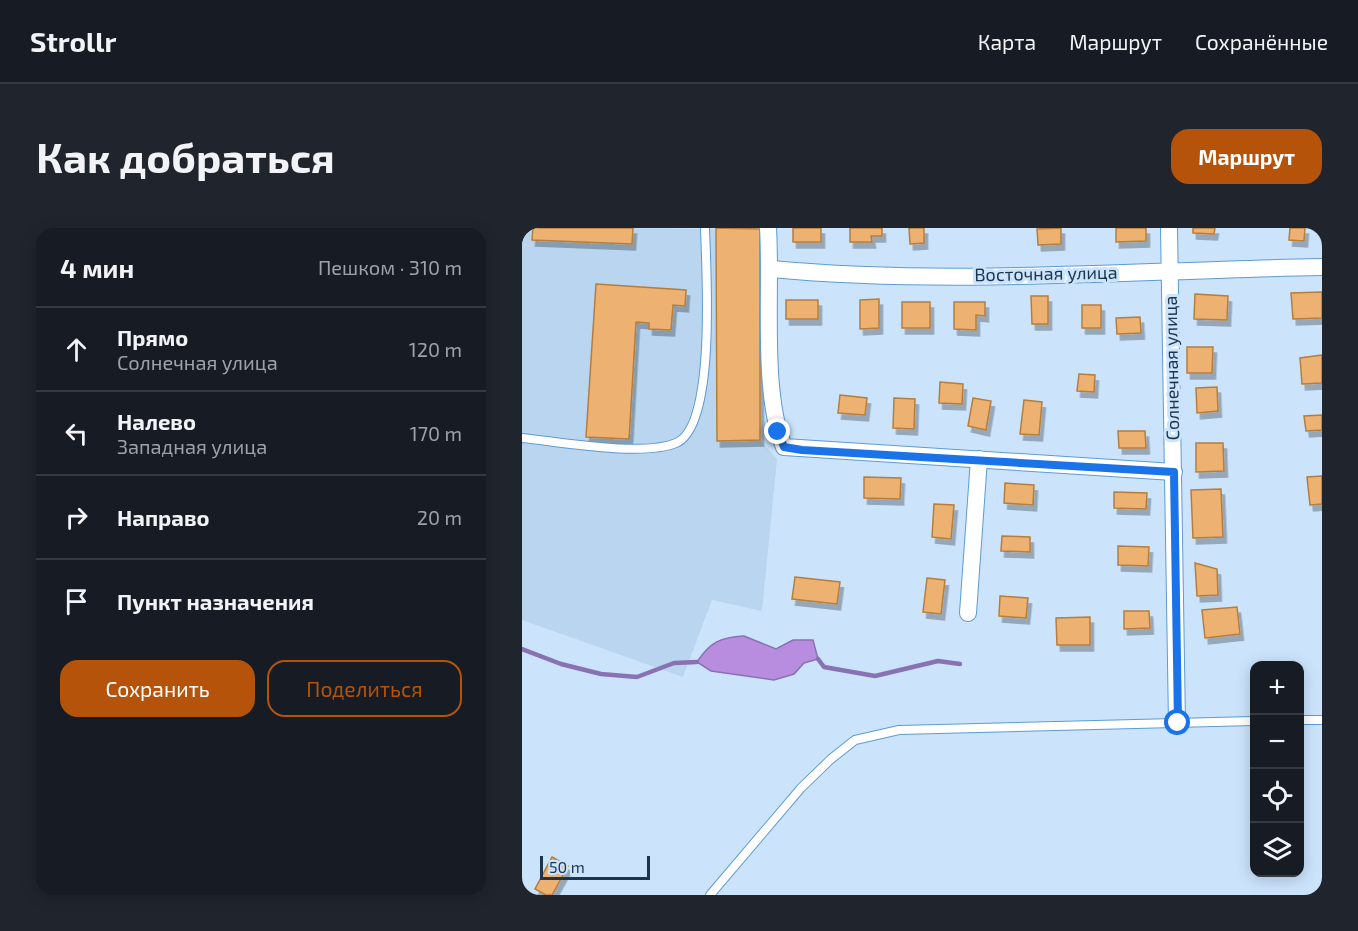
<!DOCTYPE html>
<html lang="ru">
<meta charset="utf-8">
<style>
:root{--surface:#171b24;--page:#20242c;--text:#f1f3f6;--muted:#9ea1a6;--line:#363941;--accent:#b45309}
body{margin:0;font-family:"Exo 2",sans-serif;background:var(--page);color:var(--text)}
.controls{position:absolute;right:18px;bottom:18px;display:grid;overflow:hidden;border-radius:12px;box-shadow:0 3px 15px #0003}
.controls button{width:54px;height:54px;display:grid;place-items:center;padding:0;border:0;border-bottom:2px solid var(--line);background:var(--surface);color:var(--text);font:30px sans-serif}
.scale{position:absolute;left:18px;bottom:15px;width:110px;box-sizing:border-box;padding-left:6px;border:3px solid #1b354d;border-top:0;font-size:16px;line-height:21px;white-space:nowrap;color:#1b354d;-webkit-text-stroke:4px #cbe4fc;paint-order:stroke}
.stop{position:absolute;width:18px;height:18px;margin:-14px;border:4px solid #1a73e8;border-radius:50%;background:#fff}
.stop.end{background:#1a73e8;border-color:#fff;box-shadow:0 2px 6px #0008}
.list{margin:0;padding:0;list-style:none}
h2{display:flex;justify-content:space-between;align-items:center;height:78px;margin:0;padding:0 24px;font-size:26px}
h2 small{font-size:20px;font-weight:400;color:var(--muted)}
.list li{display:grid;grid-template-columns:39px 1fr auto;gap:18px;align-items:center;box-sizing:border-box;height:84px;padding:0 24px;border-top:2px solid var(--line)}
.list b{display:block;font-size:22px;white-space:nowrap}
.list p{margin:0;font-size:20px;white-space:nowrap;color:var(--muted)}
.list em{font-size:20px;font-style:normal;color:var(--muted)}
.actions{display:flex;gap:12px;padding:18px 24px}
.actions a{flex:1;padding:14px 0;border:2px solid var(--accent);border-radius:18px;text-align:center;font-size:21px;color:var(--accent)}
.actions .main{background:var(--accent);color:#fff}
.icon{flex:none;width:33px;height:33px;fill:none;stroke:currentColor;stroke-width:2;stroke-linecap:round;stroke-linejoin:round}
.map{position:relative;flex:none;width:800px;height:667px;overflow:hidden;border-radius:18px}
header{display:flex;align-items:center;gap:36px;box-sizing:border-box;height:84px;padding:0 30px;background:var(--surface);border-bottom:2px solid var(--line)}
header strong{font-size:28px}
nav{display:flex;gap:33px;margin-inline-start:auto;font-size:21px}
.intro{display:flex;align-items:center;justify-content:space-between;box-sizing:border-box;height:144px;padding:0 36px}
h1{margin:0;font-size:42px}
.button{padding:15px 27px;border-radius:18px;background:var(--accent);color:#fff;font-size:21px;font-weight:700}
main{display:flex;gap:36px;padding:0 36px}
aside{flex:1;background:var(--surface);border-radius:18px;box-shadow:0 3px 15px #0003}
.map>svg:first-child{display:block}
.built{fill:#bad5ef}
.water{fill:#b88cdf;stroke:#8972b3;stroke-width:1.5}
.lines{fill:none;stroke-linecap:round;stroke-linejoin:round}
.stream{stroke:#8972b3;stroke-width:4.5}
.building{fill:#edb271;stroke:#b67e3c;stroke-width:1.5;filter:url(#shadow)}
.lane-casing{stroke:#5d9bd5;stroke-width:10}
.street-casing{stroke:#5d9bd5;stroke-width:18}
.lane{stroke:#fff;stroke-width:8}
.street{stroke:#fff;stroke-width:16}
.route{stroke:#1a73e8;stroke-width:8}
.labels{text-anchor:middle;stroke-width:6;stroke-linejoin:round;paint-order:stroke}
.street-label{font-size:18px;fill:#1b354d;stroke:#cbe4fc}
</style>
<header>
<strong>Strollr</strong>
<nav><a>Карта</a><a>Маршрут</a><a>Сохранённые</a></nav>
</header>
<div class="intro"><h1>Как добраться</h1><a class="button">Маршрут</a></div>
<main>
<aside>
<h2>4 мин<small>Пешком · 310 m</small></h2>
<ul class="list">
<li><svg class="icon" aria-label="ahead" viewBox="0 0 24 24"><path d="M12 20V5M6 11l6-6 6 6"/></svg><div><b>Прямо</b><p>Солнечная улица</p></div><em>120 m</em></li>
<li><svg class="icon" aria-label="left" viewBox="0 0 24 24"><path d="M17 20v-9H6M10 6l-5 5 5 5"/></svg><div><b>Налево</b><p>Западная улица</p></div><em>170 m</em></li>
<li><svg class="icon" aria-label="right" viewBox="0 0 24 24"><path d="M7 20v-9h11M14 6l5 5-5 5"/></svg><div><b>Направо</b></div><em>20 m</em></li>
<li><svg class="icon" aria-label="arrive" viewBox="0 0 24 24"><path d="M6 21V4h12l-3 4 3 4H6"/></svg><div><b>Пункт назначения</b></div></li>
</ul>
<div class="actions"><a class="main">Сохранить</a><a>Поделиться</a></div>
</aside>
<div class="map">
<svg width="800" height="667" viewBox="0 0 800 667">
<defs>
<filter id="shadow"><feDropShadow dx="3.5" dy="6" stdDeviation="0" flood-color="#0004"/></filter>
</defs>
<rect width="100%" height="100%" fill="#cbe4fc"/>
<polygon class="built" points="0,0 238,1 238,212 255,231 240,383 190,372 161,449 0,392"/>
<path class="water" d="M222,408L254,421L271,412H291L296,431L282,435L272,446L252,452L189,443L175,434C188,414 199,409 222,408Z"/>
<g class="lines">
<g class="stream">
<polyline points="0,421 39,436 79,446 115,449 152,435 175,434"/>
<polyline points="296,431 302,439 353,448 416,433 438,436"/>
</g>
</g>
<g class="building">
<polygon points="11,0 111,0 110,16 10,12"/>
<polygon points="194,0 238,1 238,212 195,213"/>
<rect x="271" y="0" width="28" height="14"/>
<polygon points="328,0 360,0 360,8 349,8 350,14 328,14"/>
<polygon points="387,0 402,0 402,15 388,16"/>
<polygon points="539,0 539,16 516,17 515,1"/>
<polygon points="594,0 624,0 624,13 594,14"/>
<polygon points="671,0 693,0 692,6 671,5"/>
<polygon points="768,0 783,0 782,13 767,12"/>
<polygon points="74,56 164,62 163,78 151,77 149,102 127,101 127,95 114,94 107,211 64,209"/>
<polygon points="800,64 800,90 771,91 769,65"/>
<polygon points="673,66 706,68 705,92 672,91"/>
<polygon points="509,68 526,68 526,96 510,96"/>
<polygon points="357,71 357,100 338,101 338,72"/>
<rect x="264" y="72" width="32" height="19"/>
<rect x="380" y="74" width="28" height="26"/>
<polygon points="432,74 463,74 463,88 454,87 454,102 432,101"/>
<rect x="560" y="77" width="19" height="23"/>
<polygon points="618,89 619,105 595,106 594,90"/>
<polygon points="665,119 691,119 690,145 665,145"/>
<polygon points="800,127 800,155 780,156 778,130"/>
<polygon points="557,146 573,147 572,164 555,163"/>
<polygon points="418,154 441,156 440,176 417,175"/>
<polygon points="695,159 696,183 675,185 674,160"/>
<polygon points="318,167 345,170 343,187 316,185"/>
<polygon points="372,170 393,171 392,201 371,200"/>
<polygon points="451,170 469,173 464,202 446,198"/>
<polygon points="502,172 520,174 517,207 498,206"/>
<polygon points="800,187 800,202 784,203 782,188"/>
<polygon points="596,203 623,203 624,220 597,220"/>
<polygon points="674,215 701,215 702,243 674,244"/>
<polygon points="800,248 800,276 788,277 785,249"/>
<polygon points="342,249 379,250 378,271 342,270"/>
<polygon points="483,255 512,257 511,277 482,275"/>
<polygon points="699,261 701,309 671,310 669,262"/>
<polygon points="592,264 625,265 624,281 592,280"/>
<polygon points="412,276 432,277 429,311 410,309"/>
<polygon points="480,308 508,309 508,324 479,323"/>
<polygon points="596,318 627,319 626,338 596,337"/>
<polygon points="673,335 695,341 696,367 675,368"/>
<polygon points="273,349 318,354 315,376 270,371"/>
<polygon points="405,350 423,352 419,386 401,384"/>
<polygon points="478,368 506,370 504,390 477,388"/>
<polygon points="715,379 718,406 683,410 680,382"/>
<polygon points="602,383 627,383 628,400 602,401"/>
<polygon points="568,389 568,417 535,417 534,390"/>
<polygon points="30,629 46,638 30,667 24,667 13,661"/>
</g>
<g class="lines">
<defs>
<g id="lane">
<path d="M0,210C39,214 120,229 154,215C195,198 184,40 183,0"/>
<polyline points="778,492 800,492"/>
<polyline points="188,667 279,560 309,531 333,512 377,502 732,493"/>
</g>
<g id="street">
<path d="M246,0C250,63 239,164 262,219L652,244"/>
<polyline points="647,0 655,496"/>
<path d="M249,41C432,58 617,42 800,39"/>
<polyline points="446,385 457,231"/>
</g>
</defs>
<use href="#lane" class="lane-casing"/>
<use href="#street" class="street-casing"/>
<use href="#lane" class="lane"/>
<use href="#street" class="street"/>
</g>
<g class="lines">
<polyline class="route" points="256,204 262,219 280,222 652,244 656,495"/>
</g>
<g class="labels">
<g class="street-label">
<text transform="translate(524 46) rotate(-1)" y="6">Восточная улица</text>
<text transform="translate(650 140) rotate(-91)" y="6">Солнечная улица</text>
</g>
</g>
</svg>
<div class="controls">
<button>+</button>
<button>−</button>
<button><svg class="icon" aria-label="locate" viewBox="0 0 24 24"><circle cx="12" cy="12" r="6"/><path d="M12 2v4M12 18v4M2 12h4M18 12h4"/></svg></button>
<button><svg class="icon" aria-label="layers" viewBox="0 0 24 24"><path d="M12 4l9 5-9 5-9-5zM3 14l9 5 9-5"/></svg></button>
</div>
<div class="scale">50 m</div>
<div class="stop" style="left:656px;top:495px"></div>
<div class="stop end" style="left:256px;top:204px"></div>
</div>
</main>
